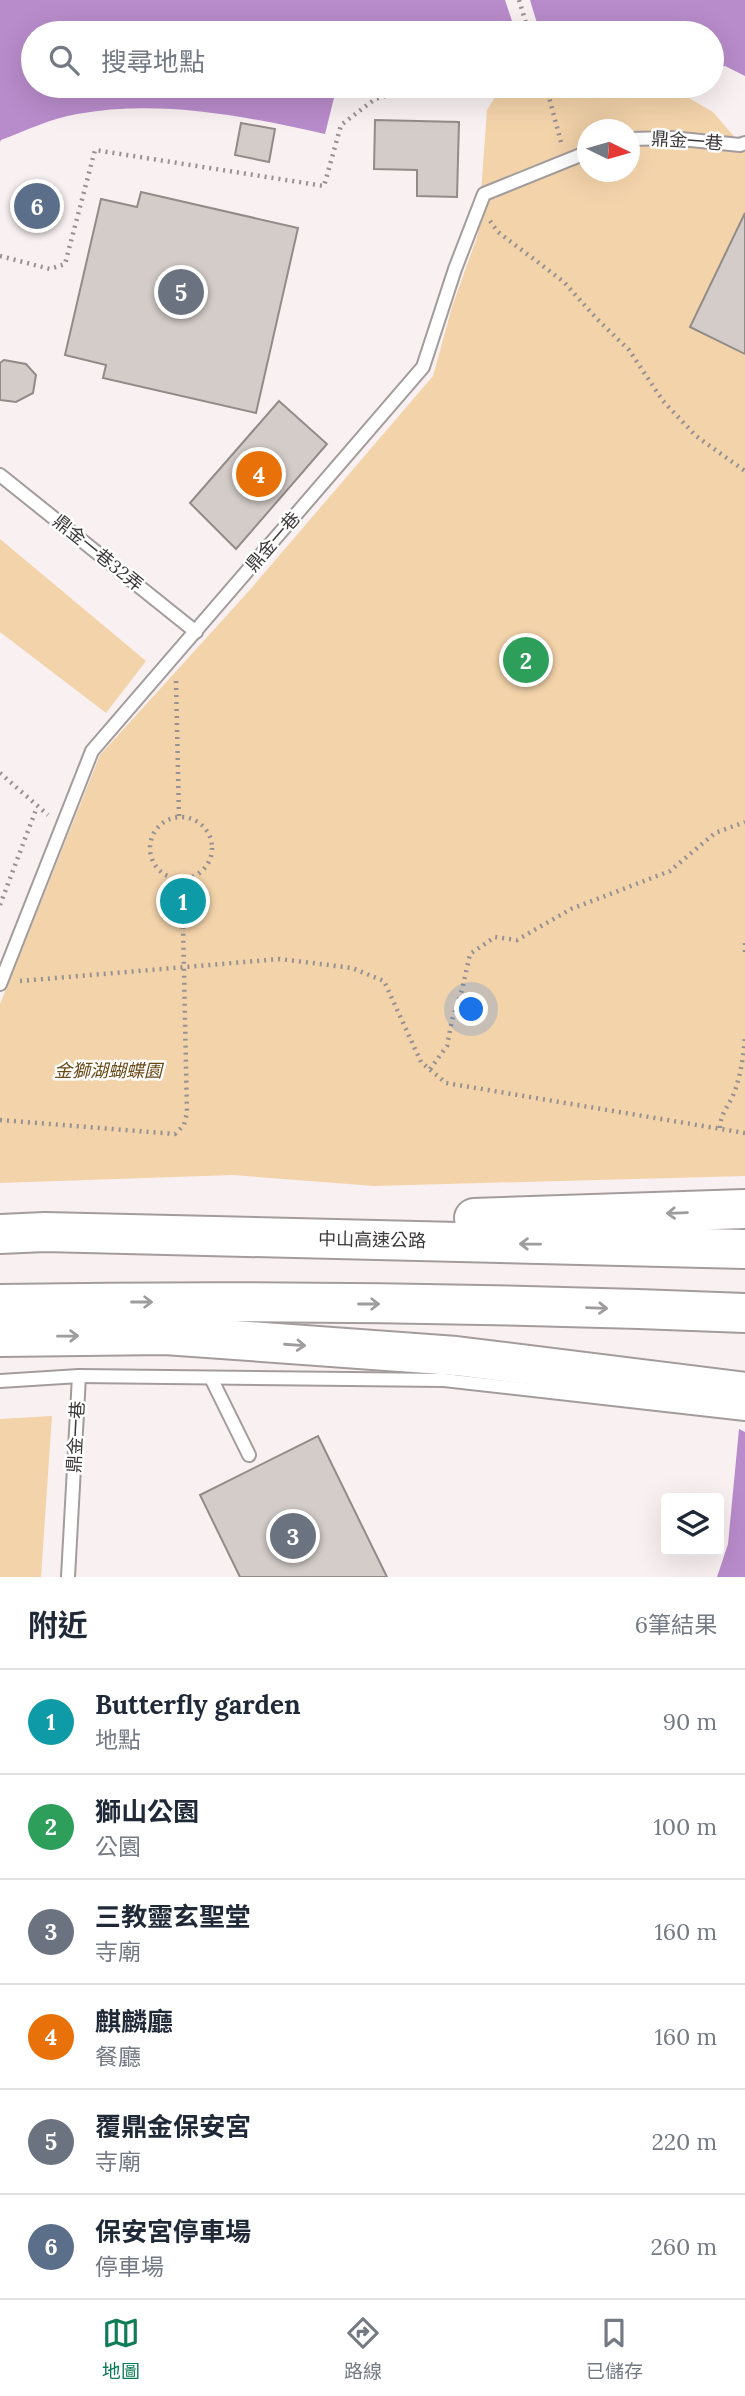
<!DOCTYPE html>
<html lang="zh-TW">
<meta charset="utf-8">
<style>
:root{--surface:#fff;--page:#f2f2f3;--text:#1f2937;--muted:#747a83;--line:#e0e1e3;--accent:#107c56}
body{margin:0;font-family:Lora,"Noto Sans TC",serif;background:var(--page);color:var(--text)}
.controls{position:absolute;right:21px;bottom:21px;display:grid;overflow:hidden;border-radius:7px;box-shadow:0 7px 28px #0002}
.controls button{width:63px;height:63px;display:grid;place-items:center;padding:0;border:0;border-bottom:2px solid var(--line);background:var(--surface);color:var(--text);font:35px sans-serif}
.compass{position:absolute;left:577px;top:119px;width:63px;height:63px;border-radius:50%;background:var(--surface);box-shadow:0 7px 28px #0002;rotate:95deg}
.you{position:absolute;left:472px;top:1010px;width:24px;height:24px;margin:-18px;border:5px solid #fff;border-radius:50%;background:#1a73e8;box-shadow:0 0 0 10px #1a73e833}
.badge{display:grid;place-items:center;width:46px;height:46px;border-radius:50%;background:var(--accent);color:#fff;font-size:23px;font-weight:700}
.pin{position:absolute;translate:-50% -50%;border:4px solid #fff;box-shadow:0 2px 7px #0006}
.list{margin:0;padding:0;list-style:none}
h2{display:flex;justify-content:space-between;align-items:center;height:91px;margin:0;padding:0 28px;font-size:30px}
h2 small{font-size:23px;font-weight:400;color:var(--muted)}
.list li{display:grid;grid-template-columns:46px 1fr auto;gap:21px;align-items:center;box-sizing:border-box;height:105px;padding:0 28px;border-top:2px solid var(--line)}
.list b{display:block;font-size:26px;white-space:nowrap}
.list p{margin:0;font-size:23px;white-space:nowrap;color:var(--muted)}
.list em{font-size:23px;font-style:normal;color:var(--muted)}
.icon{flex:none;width:38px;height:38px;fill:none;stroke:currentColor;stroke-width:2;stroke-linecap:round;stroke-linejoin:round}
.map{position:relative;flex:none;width:745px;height:1577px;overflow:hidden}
.search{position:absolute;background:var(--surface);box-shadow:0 7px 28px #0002;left:21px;right:21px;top:21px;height:77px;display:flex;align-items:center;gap:18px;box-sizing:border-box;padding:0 24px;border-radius:38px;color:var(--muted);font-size:26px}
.sheet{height:721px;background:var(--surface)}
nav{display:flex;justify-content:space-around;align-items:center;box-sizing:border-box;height:98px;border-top:2px solid var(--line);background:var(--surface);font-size:19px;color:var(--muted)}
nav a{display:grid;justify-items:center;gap:4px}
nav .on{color:var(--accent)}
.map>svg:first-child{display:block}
.green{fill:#f3d3aa;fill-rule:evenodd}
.water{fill:#b88bca}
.pier{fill:#f9f1f1}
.building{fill:#d3ccc9;stroke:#928b88;stroke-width:2}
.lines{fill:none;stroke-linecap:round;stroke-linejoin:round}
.service-casing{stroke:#a39c9c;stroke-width:16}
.motorway-casing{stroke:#a39c9c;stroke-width:42}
.path{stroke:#979292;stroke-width:4.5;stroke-dasharray:2 5;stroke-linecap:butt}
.service{stroke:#fff;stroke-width:12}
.motorway{stroke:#fff;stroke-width:38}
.oneway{stroke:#9e9c9c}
.labels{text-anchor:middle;stroke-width:5;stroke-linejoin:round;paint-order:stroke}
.street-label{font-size:18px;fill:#3c3939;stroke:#fff}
.park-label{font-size:18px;font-style:italic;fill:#6a4915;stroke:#fff}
</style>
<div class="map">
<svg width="745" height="1577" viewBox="0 0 745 1577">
<rect width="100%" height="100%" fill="#f9f1f1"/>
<g class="green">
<path d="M502,86H668L713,112L745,149V213L690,326L745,354V1176L374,1186L233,1175L0,1183V1004L100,755L248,592L433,376L452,307L478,234L487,110ZM588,130H630V172H588Z"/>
<polygon points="0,539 146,661 106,713 0,632"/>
<polygon points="52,1416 41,1577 0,1577 0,1419"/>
</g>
<g class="water">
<path d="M0,0H745V76L725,66L712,69V33H33V86H371L334,98L325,134C244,116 160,99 77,114C52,118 25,131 1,140L0,142Z"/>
<polygon points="739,1429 745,1432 745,1577 717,1577 728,1544"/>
</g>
<polygon class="pier" points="505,0 530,0 540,33 516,33"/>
<g class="building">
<polygon points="375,120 459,122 457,197 417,196 417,170 374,169"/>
<polygon points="241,123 275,129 269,162 235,155"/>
<polygon points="141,192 298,228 256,413 103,378 106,365 65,355 101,199 137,207"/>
<polygon points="745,213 745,354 690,327"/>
<polygon points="4,360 26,364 36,375 33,393 16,402 0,400 0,363"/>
<polygon points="279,401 327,444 236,549 190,503"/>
<polygon points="318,1436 387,1577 240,1577 200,1495"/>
</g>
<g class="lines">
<defs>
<g id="service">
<polyline points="630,139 671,138 740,145 745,143"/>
<polyline points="0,475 196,632"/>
<polyline points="0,984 92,751 423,367 455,269 484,194 588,152"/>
<polyline points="79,1376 444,1380 745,1414"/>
<polyline points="211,1378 249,1455"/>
<polyline points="0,1381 79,1376 68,1577"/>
</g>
<g id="motorway">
<polyline points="474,1218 745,1209"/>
<polyline points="0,1234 45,1232 745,1249"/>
<path d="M0,1304C248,1300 497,1303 745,1313"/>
<polyline points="0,1337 165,1335 456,1356 745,1392"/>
</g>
</defs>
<use href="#service" class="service-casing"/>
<use href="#motorway" class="motorway-casing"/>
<g class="path">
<polyline points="519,0 529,33"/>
<polyline points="546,86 562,146"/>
<polyline points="490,221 498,232 564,282 596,318 629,350 663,401 696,436 745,471"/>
<polyline points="0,256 50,269 65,264 95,150 324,186 341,125 375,99 420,86"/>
<polyline points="176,681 179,817"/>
<polyline points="0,773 48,815"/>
<circle cx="181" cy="848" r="31"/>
<polyline points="0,905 37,807"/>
<polyline points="745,943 745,955"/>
<polyline points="20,981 280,959 352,968 384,981 421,1062 446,1083 745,1133"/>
<polyline points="430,1069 447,1046 452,1020 462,990 470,954 495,937 517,940 571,909 670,871 715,833 745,822"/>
<polyline points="0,1120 175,1134 184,1125 187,1113 182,879"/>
<path d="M720,1128C720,1114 729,1106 734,1093C741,1075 743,1057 745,1039"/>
</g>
<use href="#service" class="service"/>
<use href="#motorway" class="motorway"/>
</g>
<defs><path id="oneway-shaft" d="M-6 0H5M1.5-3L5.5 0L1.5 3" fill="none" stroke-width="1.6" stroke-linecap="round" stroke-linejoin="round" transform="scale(1.75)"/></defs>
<g class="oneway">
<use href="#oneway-shaft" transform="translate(677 1213) rotate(178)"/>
<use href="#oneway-shaft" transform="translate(530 1244) rotate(-179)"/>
<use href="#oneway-shaft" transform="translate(142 1302)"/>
<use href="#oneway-shaft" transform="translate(369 1304)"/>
<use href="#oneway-shaft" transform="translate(597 1308) rotate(2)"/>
<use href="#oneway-shaft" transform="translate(68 1336) rotate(-1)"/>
<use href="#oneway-shaft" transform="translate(295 1345) rotate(4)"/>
</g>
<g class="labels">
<g class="street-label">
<text transform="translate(687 141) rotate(4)" y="6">鼎金一巷</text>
<text transform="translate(273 542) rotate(-49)" y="6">鼎金一巷</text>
<text transform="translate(98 553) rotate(39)" y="6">鼎金一巷32弄</text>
<text transform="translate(372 1240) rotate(1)" y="6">中山高速公路</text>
<text transform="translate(76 1437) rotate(-87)" y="6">鼎金一巷</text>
</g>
<g class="park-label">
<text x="108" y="1077">金獅湖蝴蝶園</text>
</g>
</g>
</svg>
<div class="controls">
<button><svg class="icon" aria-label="layers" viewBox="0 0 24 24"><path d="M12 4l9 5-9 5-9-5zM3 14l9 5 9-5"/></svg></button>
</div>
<svg class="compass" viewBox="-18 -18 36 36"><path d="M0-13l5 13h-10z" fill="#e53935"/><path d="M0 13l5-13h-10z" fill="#747a83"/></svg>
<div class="you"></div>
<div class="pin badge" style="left:183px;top:901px;background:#0f9aa8">1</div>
<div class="pin badge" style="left:526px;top:660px;background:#2e9e5b">2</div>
<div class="pin badge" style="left:293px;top:1536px;background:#6b7280">3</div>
<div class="pin badge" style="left:259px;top:474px;background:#e8710a">4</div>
<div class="pin badge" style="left:181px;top:292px;background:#6b7280">5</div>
<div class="pin badge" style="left:37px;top:206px;background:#5c6f8a">6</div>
<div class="search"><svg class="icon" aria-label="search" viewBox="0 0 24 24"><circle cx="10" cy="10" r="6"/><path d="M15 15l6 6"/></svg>搜尋地點</div>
</div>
<section class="sheet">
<h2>附近<small>6筆結果</small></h2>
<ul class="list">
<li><span class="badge" style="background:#0f9aa8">1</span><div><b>Butterfly garden</b><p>地點</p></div><em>90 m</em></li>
<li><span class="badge" style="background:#2e9e5b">2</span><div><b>獅山公園</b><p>公園</p></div><em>100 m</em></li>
<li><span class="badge" style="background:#6b7280">3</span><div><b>三教靈玄聖堂</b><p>寺廟</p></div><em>160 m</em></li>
<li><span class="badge" style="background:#e8710a">4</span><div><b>麒麟廳</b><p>餐廳</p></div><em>160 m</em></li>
<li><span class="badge" style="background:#6b7280">5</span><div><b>覆鼎金保安宮</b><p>寺廟</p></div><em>220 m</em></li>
<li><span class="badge" style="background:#5c6f8a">6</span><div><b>保安宮停車場</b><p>停車場</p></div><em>260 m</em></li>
</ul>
</section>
<nav>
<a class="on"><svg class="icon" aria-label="map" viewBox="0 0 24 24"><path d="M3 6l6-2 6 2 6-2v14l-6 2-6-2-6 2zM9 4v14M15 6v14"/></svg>地圖</a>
<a><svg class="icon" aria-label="directions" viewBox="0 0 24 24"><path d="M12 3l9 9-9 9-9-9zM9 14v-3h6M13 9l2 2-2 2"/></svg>路線</a>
<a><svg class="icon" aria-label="saved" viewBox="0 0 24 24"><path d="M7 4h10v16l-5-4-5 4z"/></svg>已儲存</a>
</nav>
